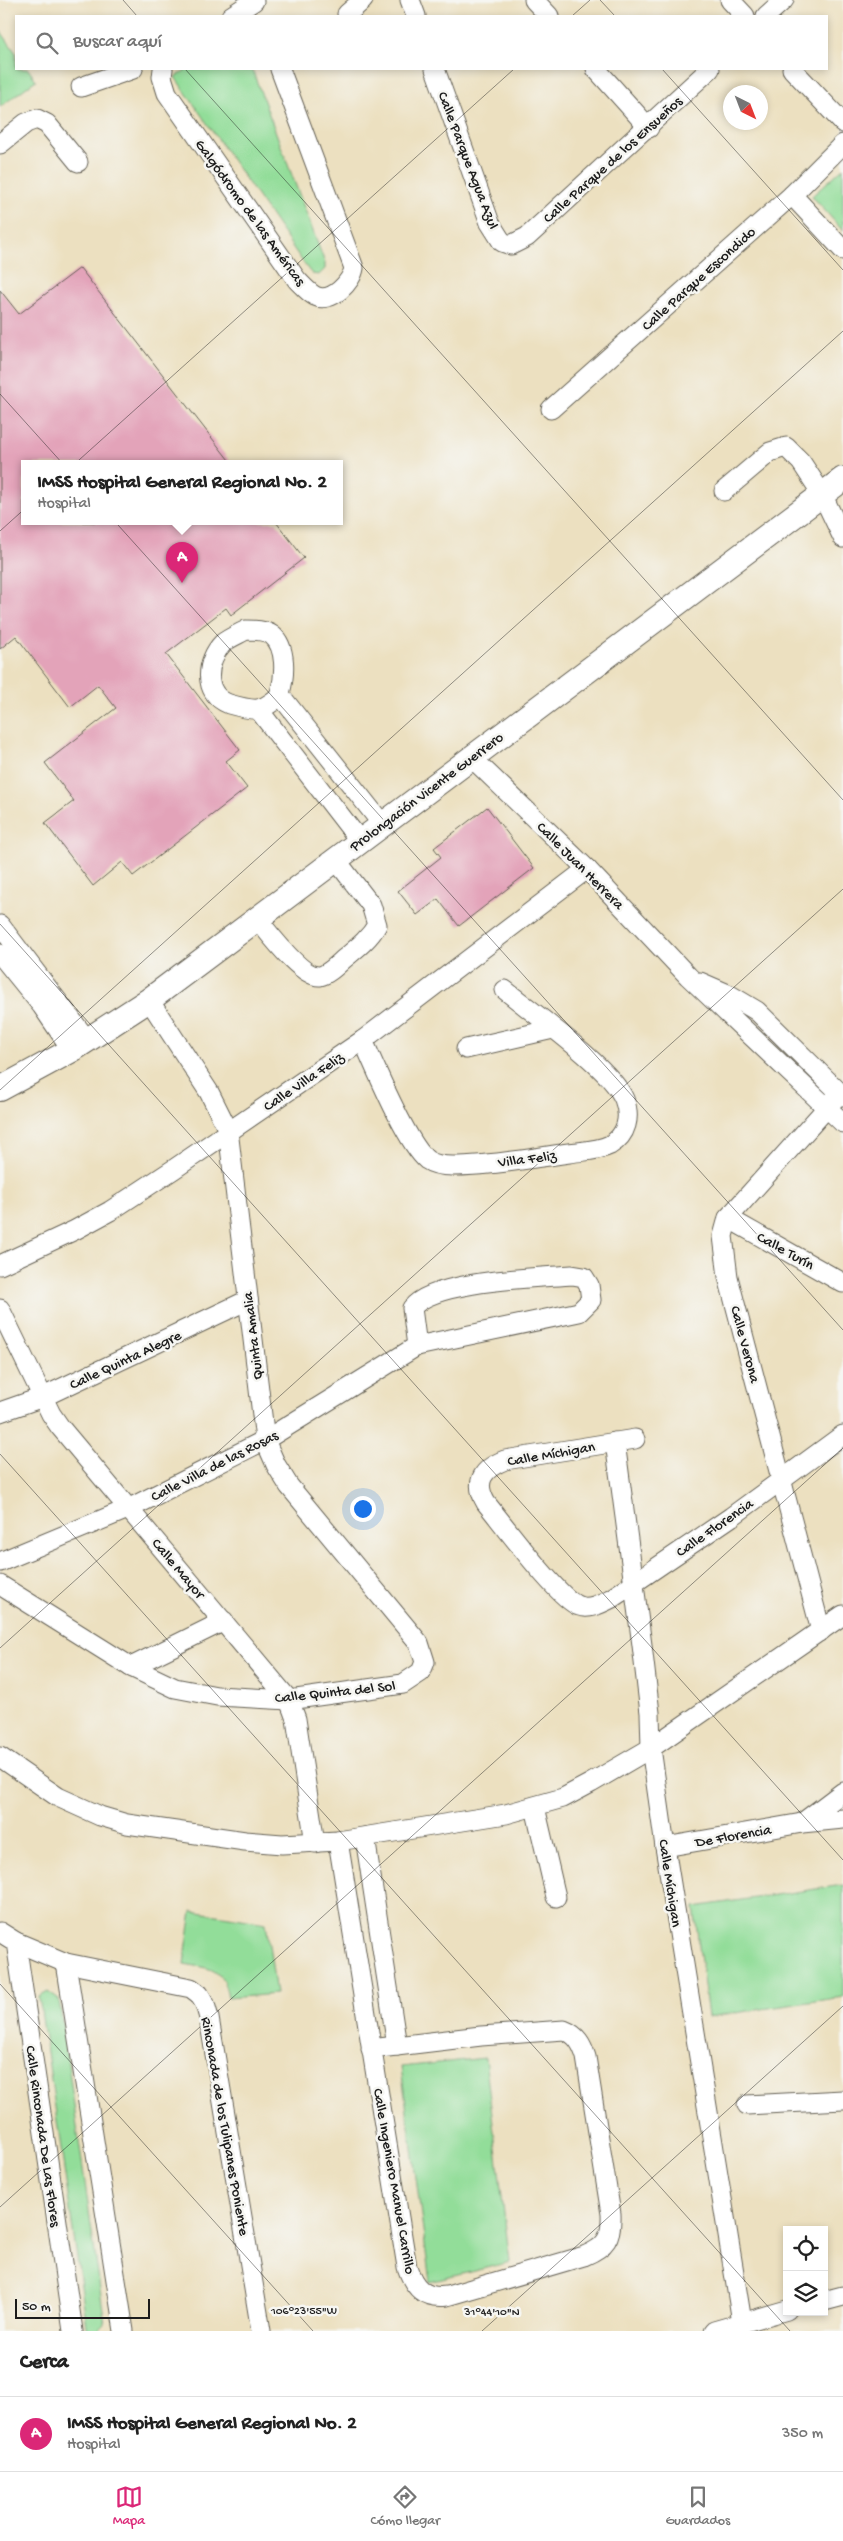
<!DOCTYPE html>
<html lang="es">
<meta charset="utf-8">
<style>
:root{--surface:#fff;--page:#f2f2f2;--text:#222;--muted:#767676;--line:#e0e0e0;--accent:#db2777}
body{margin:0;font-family:"Gochi Hand",sans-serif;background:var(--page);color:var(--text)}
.controls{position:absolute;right:15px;bottom:15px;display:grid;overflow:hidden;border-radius:0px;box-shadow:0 2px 8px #0003}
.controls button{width:45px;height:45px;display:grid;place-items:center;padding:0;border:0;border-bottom:1px solid var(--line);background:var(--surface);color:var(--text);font:25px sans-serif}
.compass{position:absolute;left:723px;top:85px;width:45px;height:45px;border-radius:50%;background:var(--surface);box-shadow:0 2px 8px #0003;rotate:138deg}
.scale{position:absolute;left:15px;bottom:12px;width:135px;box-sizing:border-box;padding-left:5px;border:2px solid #1c1c1c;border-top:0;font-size:14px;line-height:18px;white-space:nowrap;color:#1c1c1c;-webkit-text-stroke:4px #f6f6f2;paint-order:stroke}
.you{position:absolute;left:362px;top:1508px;width:18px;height:18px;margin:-12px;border:4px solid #fff;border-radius:50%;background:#1a73e8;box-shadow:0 0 0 8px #1a73e833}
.badge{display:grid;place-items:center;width:32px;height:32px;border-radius:50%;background:var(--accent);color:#fff;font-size:16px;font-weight:700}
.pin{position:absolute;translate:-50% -41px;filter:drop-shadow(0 1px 2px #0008)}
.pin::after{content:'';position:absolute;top:26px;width:18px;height:15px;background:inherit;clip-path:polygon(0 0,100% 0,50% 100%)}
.popup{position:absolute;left:21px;top:460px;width:322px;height:65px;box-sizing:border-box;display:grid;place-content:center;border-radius:0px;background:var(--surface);filter:drop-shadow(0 1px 4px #0005);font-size:16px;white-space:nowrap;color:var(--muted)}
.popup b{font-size:19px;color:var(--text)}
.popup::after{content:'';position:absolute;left:50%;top:100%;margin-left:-10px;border:10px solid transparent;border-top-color:var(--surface)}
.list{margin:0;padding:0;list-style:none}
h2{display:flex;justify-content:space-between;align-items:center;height:65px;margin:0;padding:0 20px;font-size:21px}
h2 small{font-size:16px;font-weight:400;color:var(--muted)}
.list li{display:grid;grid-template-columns:32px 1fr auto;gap:15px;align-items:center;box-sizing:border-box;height:75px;padding:0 20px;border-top:1px solid var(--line)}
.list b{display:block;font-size:19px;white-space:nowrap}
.list p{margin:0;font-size:16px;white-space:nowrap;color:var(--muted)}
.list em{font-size:16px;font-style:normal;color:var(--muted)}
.icon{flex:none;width:28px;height:28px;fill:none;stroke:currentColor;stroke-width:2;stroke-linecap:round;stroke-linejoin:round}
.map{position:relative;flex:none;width:843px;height:2331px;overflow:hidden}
.search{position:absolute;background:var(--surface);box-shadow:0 2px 8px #0003;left:15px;right:15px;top:15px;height:55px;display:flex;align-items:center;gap:12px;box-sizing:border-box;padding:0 18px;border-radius:0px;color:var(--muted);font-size:19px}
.sheet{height:140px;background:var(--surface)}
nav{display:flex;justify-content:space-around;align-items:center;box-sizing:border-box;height:70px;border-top:1px solid var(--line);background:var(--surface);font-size:14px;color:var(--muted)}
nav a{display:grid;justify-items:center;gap:2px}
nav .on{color:var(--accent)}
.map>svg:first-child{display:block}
.green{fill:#92dd99;stroke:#577c5a}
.building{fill:#e3a3b9}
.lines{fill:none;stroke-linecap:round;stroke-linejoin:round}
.minor-casing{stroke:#656155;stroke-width:21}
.major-casing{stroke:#656155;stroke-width:26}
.minor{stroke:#fff;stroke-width:19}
.major{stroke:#fff;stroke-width:24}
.ticks{fill:none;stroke:#1c1c1c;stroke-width:1;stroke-opacity:0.45}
.labels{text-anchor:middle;stroke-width:5;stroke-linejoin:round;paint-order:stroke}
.street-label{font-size:15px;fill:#1c1c1c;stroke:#f6f6f2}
.ticks-label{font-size:12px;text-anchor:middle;fill:#1c1c1c;stroke:#f6f6f2;stroke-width:5;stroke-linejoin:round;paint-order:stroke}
</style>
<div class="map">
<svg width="843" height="2331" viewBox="0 0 843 2331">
<rect width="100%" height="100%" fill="#f6f6f2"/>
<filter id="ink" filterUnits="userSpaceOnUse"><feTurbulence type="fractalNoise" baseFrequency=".02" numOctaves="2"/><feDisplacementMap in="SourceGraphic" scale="10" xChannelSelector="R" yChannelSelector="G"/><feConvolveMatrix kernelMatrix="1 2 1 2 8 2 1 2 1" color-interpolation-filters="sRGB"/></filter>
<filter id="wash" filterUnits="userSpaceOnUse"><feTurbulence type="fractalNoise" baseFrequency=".0096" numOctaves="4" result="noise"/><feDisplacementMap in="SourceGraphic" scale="20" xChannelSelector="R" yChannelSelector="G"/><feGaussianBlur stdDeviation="1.12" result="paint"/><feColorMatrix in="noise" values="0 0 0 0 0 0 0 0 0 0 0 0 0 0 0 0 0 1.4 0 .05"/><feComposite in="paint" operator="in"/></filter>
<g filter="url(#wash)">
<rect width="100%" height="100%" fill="#ece0c0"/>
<g class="green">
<polygon points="0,30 16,53 16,69 28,69 36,80 0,107"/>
<polygon points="187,69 252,69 325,263 325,269 319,275 312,274 307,268 175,77"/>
<polygon points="843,168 843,231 812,196"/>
<polygon points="843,1885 843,1997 708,2017 694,1907"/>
<path d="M192,1911L266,1923L276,1994L228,1998C222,1967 212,1969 184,1964Z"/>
<polygon points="48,1992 59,2000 105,2324 98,2331 90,2331 87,2327 39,1997"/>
<polygon points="485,2058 510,2262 430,2282 401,2067"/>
</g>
<g id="blocks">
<g class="building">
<polygon points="80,268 232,464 24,464 24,522 276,522 304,558 231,615 226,608 166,654 240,750 226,761 247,788 133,876 122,862 93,886 45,823 74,801 45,763 116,708 98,685 70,707 16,636 0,649 0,290 19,314"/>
<polygon points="487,807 534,868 459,926 438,899 417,915 398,891 441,857 434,848"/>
</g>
</g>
</g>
<g filter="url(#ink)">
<use href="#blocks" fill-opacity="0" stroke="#656155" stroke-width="1"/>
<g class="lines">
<defs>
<g id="minor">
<polyline points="410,0 416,16"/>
<polyline points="534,0 549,16"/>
<polyline points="730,0 745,16"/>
<polyline points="347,14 363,0"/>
<polyline points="231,16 254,1"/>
<polyline points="766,16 784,0"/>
<path d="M163,69L162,77L167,93L297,280C302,285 309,293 315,296C331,304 352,282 354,268L280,69"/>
<polyline points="435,69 490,223 502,242 511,245 527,237 710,69"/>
<polyline points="596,69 649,128"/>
<polyline points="792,69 843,123"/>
<polyline points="81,87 133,69"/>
<polyline points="0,144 26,123 37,119 47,124 78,162"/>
<polyline points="792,195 843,250"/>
<polyline points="551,409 792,195 843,144"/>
<polyline points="724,491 770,452 786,447 801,462 822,494 843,538"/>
<path d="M246,630C254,630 265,630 272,635C287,647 285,676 280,693C278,699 266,707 259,709C252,710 236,706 229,704C202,694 206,660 223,643C229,638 239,634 246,630Z"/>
<polyline points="280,695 383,825"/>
<polyline points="258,709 360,841"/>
<polyline points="471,757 587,869 688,976 843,1123"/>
<path d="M258,920C269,933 302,978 320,976C329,974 338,964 345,958C357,948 369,939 377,925L371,905L336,860"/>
<polyline points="0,925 87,1040"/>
<polyline points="0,954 42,1006 72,1050"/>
<polyline points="700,982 730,995 757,1011 843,1096"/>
<path d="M363,1040C375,1067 407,1144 427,1160C434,1165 445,1166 453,1166C491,1166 531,1158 569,1153C582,1151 598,1151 610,1145C627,1135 631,1117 624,1099C612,1069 533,1013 505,990"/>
<polyline points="466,1049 553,1029"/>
<polyline points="728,1218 843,1283"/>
<polyline points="0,1265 75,1230 110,1211 174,1169 363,1040 587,869"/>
<path d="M572,1275L584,1277L589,1285L591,1300L579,1312L417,1346L412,1308C432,1280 537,1278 572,1275Z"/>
<polyline points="0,1309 51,1414 60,1427 289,1700 296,1719 315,1843"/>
<polyline points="0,1412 43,1397 248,1300"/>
<path d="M635,1439L505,1460C484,1468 473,1481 486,1503C502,1522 559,1600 579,1606C590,1610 602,1603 612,1598L731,1517L843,1435"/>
<polyline points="615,1442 642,1645 650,1713 651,1748 665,1847 742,2322"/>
<polyline points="0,1562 130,1508 265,1440 417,1346"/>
<polyline points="0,1585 131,1667 175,1688 217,1696 289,1700 403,1684 421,1672 425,1662 419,1643 289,1486 276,1465 265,1440 228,1130 209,1092 149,1000"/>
<polyline points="821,1631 728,1277 723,1236 728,1218 840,1093"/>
<polyline points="131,1667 224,1621"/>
<polyline points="0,1757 58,1797 100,1816 127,1824 245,1841 282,1844 338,1841 506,1814 563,1798 591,1783 651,1748 843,1615"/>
<polyline points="843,1792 802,1823 843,1819"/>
<polyline points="535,1807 556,1897"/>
<polyline points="365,1837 397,2046"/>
<path d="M338,1841L407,2267C414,2288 424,2299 447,2296L584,2256C606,2247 612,2238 611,2214L586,2057C582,2044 577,2035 564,2030L481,2036L371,2049"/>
<polyline points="665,1847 802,1823"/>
<polyline points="0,1932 16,1942 66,1963 191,1988 199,1994 205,2004 209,2018 261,2331"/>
<polyline points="16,1942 73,2331"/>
<polyline points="66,1963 124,2331"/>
<polyline points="747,2105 843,2100"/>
<polyline points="824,2301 843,2296"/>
<polyline points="714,2331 787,2310"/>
</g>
<polyline id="major" points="0,1089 72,1050 149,1000 843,479"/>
</defs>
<use href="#minor" class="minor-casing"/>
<use href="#major" class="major-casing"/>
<use href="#minor" class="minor"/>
<use href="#major" class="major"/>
</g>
</g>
<path class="ticks" d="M123,0L137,16M600,0L615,16M572,16L590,0M185,69L843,800M662,69L843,270M0,394L843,1330M0,531L514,69M0,924L843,1860M0,1090L843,331M0,1454L790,2331M0,1648L843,889M0,1984L313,2331M0,2207L843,1448M482,2331L843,2006"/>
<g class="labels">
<g class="street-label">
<text transform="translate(612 159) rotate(-42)" y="5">Calle Parque de los Ensueños</text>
<text transform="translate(469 160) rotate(69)" y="5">Calle Parque Agua Azul</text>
<text transform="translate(251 212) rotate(54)" y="5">Galgódromo de las Américas</text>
<text transform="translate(698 278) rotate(-42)" y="5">Calle Parque Escondido</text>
<text transform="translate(426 791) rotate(-37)" y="5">Prolongación Vicente Guerrero</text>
<text transform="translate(581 865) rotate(45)" y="5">Calle Juan Herrera</text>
<text transform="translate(303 1081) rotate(-34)" y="5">Calle Villa Feliz</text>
<text transform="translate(527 1158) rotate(-7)" y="5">Villa Feliz</text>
<text transform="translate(786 1250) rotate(29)" y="5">Calle Turín</text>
<text transform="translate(252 1336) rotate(-97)" y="5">Quinta Amalia</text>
<text transform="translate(746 1344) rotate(75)" y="5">Calle Verona</text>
<text transform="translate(125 1359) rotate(-25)" y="5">Calle Quinta Alegre</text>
<text transform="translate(551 1453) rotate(-10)" y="5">Calle Míchigan</text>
<text transform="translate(214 1465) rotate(-27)" y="5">Calle Villa de las Rosas</text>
<text transform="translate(714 1527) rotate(-35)" y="5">Calle Florencia</text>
<text transform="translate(179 1568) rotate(50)" y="5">Calle Mayor</text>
<text transform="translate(335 1691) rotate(-6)" y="5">Calle Quinta del Sol</text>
<text transform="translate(733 1835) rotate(-10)" y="5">De Florencia</text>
<text transform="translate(671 1883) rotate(81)" y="5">Calle Míchigan</text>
<text transform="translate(226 2126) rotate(80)" y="5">Rinconada de los Tulipanes Poniente</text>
<text transform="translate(44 2136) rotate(82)" y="5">Calle Rinconada De Las Flores</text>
<text transform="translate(395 2181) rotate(80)" y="5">Calle Ingeniero Manuel Carrillo</text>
</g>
</g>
<g class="ticks-label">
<text x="304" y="2314">106°23'55"W</text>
<text x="492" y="2315">31°44'10"N</text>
</g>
</svg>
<div class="controls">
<button><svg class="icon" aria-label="locate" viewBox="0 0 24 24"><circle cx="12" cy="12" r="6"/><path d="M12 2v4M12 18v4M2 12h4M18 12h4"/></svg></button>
<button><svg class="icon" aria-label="layers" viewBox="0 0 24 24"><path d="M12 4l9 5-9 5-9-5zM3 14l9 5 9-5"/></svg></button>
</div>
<svg class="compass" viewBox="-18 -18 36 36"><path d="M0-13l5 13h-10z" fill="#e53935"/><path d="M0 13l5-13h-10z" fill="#767676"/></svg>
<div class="scale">50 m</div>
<div class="you"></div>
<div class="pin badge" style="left:182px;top:583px">A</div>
<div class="popup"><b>IMSS Hospital General Regional No. 2</b>Hospital</div>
<div class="search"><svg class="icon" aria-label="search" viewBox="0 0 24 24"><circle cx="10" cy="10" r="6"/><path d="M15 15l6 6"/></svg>Buscar aquí</div>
</div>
<section class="sheet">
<h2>Cerca<small></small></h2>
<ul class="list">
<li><span class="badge">A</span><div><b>IMSS Hospital General Regional No. 2</b><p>Hospital</p></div><em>350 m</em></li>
</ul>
</section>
<nav>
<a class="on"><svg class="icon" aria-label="map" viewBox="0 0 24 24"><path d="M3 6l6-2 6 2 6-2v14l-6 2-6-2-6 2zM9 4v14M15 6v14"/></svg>Mapa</a>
<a><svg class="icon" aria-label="directions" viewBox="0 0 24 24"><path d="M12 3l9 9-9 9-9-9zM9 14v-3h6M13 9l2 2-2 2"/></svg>Cómo llegar</a>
<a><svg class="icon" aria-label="saved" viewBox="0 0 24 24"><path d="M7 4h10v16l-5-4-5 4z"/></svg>Guardados</a>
</nav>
